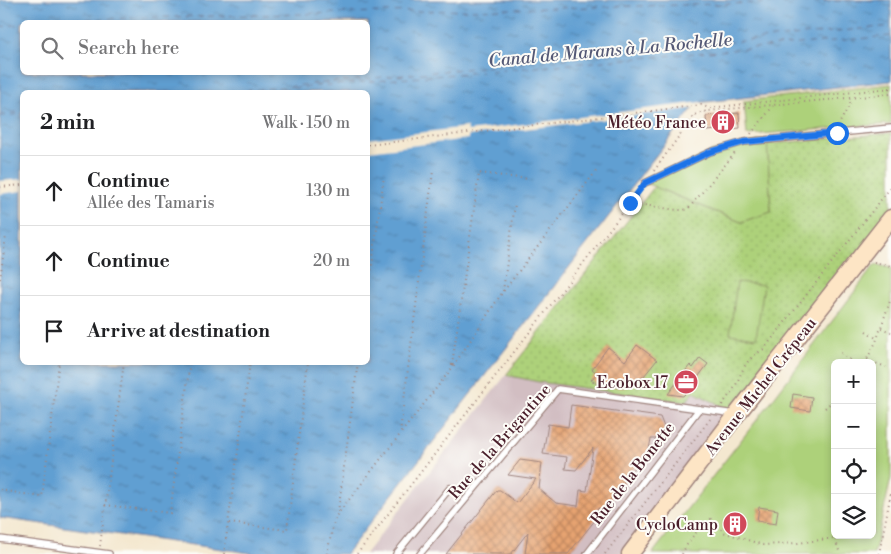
<!DOCTYPE html>
<meta charset="utf-8">
<style>
:root{--surface:#fff;--page:#f2f2f2;--text:#202124;--muted:#757577;--line:#e0e0e0}
body{margin:0;font-family:"Libre Bodoni",serif;background:var(--page);color:var(--text)}
.controls{position:absolute;right:15px;bottom:15px;display:grid;overflow:hidden;border-radius:8px;box-shadow:0 2px 8px #0003}
.controls button{width:45px;height:45px;display:grid;place-items:center;padding:0;border:0;border-bottom:1px solid var(--line);background:var(--surface);color:var(--text);font:25px sans-serif}
.stop{position:absolute;width:15px;height:15px;margin:-11px;border:4px solid #1a73e8;border-radius:50%;background:#fff}
.stop.end{background:#1a73e8;border-color:#fff;box-shadow:0 1px 5px #0008}
.list{margin:0;padding:0;list-style:none}
h2{display:flex;justify-content:space-between;align-items:center;height:65px;margin:0;padding:0 20px;font-size:21px}
h2 small{font-size:16px;font-weight:400;color:var(--muted)}
.list li{display:grid;grid-template-columns:32px 1fr auto;gap:15px;align-items:center;box-sizing:border-box;height:70px;padding:0 20px;border-top:1px solid var(--line)}
.list b{display:block;font-size:19px;white-space:nowrap}
.list p{margin:0;font-size:16px;white-space:nowrap;color:var(--muted)}
.list em{font-size:16px;font-style:normal;color:var(--muted)}
.icon{flex:none;width:28px;height:28px;fill:none;stroke:currentColor;stroke-width:2;stroke-linecap:round;stroke-linejoin:round}
.map{position:relative;flex:none;width:891px;height:554px;overflow:hidden}
.search{position:absolute;background:var(--surface);box-shadow:0 2px 8px #0003;left:20px;top:20px;width:350px;height:55px;display:flex;align-items:center;gap:12px;box-sizing:border-box;padding:0 18px;border-radius:8px;color:var(--muted);font-size:19px}
.panel{position:absolute;background:var(--surface);box-shadow:0 2px 8px #0003;left:20px;top:90px;width:350px;height:275px;border-radius:8px}
.map>svg:first-child{display:block}
.industrial{fill:#d2bec2}
.grass{fill:url(#grass-dots);stroke:#7c7852}
.green{fill:#add17a;stroke:#7c7852;fill-rule:evenodd}
.water{fill:url(#water-ripples);stroke:#555f7e;fill-rule:evenodd}
.pier{fill:#f4e8d0}
.lines{fill:none;stroke-linecap:round;stroke-linejoin:round}
.ferry{stroke:#545976;stroke-width:1;stroke-dasharray:6 5;stroke-linecap:butt}
.building{fill:url(#building-cross-hatch)}
.lane-casing{stroke:#9f847e;stroke-width:8}
.secondary-casing{stroke:#9f847e;stroke-width:19}
.path{stroke:#9f847e;stroke-width:2;stroke-dasharray:1 4;stroke-linecap:butt}
.lane{stroke:#fff;stroke-width:5.5}
.secondary{stroke:#fde5c5;stroke-width:16}
.route{stroke:#1a73e8;stroke-width:6}
.labels{text-anchor:middle;stroke-width:4;stroke-linejoin:round;paint-order:stroke}
.poi-label{font-size:16px;fill:#4a1f2b;stroke:#fdfcf7;text-anchor:end}
.street-label{font-size:16px;fill:#4a1f2b;stroke:#fdfcf7}
.water-label{font-size:18px;font-style:italic;fill:#545976;stroke:#fdfcf7}
</style>
<div class="map">
<svg width="891" height="554" viewBox="0 0 891 554">
<defs>
<pattern id="grass-dots" width="8" height="8" patternUnits="userSpaceOnUse" patternTransform="scale(1.25)"><rect width="8" height="8" fill="#add17a"/><path d="M2 2h.1M6 6h.1" fill="none" stroke="#96b36a" stroke-width="1.8" stroke-linecap="round"/></pattern>
<pattern id="water-ripples" width="26" height="14" patternUnits="userSpaceOnUse" patternTransform="scale(1.25)"><rect width="26" height="14" fill="#609fd2"/><path d="M2 4q2-2 4 0t4 0M15 11q2-2 4 0t4 0" fill="none" stroke="#5181ab"/></pattern>
<pattern id="building-cross-hatch" width="8" height="8" patternUnits="userSpaceOnUse" patternTransform="scale(1.25)"><rect width="8" height="8" fill="#e6a371"/><path d="M0 0l8 8M0 8l8-8" fill="none" stroke="#bc845d"/></pattern>
</defs>
<rect width="100%" height="100%" fill="#fdfcf7"/>
<filter id="ink" filterUnits="userSpaceOnUse"><feTurbulence type="fractalNoise" baseFrequency=".02" numOctaves="2"/><feDisplacementMap in="SourceGraphic" scale="10" xChannelSelector="R" yChannelSelector="G"/><feConvolveMatrix kernelMatrix="1 2 1 2 8 2 1 2 1" color-interpolation-filters="sRGB"/></filter>
<filter id="wash" filterUnits="userSpaceOnUse"><feTurbulence type="fractalNoise" baseFrequency=".0096" numOctaves="4" result="noise"/><feDisplacementMap in="SourceGraphic" scale="20" xChannelSelector="R" yChannelSelector="G"/><feGaussianBlur stdDeviation="1.12" result="paint"/><feColorMatrix in="noise" values="0 0 0 0 0 0 0 0 0 0 0 0 0 0 0 0 0 1.4 0 .05"/><feComposite in="paint" operator="in"/></filter>
<g filter="url(#wash)">
<rect width="100%" height="100%" fill="#f4e8d0"/>
<polygon class="industrial" points="506,375 539,382 686,402 694,392 726,408 725,413 621,554 365,554"/>
<polygon class="grass" points="891,133 891,218 737,414 725,413 725,408 694,392 686,402 539,382 506,375 654,187 741,222 771,212 767,144"/>
<g class="green">
<polygon points="891,84 891,124 747,135 744,101"/>
<polygon points="767,139 771,212 741,222 645,183 710,152"/>
<path d="M878,265L891,268V478L874,554H652L760,416L874,266ZM835,363H872V535H835Z"/>
<polygon points="737,282 764,285 756,338 730,334"/>
</g>
<path class="water" d="M0,0H891V81L697,103L346,554H257L0,518ZM22,22H368V72H22ZM22,92H368V362H22Z"/>
<g class="pier">
<polygon points="701,102 701,105 697,108 468,136 468,139 368,151 368,139 467,127 468,131"/>
<polygon points="22,179 22,191 0,194 0,181"/>
</g>
<g class="lines">
<g class="ferry">
<polyline points="32,22 47,20 891,0"/>
<polyline points="0,27 22,24"/>
<polyline points="234,92 891,26"/>
<polyline points="249,92 891,36"/>
<polyline points="0,113 22,112"/>
<polyline points="0,116 22,114"/>
</g>
</g>
<g id="blocks">
<g class="building">
<polygon points="739,113 740,128 707,131 706,116"/>
<polygon points="637,345 657,360 644,376 623,388 597,384 591,380 597,373 592,369 608,347 625,361"/>
<polygon points="700,358 708,364 693,384 694,389 689,390 683,396 668,394 690,365 693,368"/>
<polygon points="793,394 812,397 810,411 791,408"/>
<polygon points="571,405 660,417 664,427 664,431 657,439 651,439 649,449 603,509 598,508 596,519 568,554 525,554 528,532 511,554 446,554 497,490 500,490 517,503 536,479 508,475 520,460 542,463 539,489 556,503 578,506 580,490 587,491 593,448 576,470 565,469 567,457 543,454 548,424 568,427"/>
<polygon points="759,507 778,510 776,524 757,521"/>
</g>
</g>
</g>
<g filter="url(#ink)">
<use href="#blocks" fill-opacity="0" stroke="#9f847e" stroke-width="1"/>
<g class="lines">
<defs>
<g id="lane">
<polyline points="645,183 710,152 744,142 891,128"/>
<polyline points="0,539 109,554"/>
<polyline points="396,554 450,488"/>
<polyline points="420,554 558,389 735,414"/>
<polyline points="587,554 699,409"/>
</g>
<polyline id="secondary" points="630,554 737,414 891,218"/>
</defs>
<use href="#lane" class="lane-casing"/>
<use href="#secondary" class="secondary-casing"/>
<g class="path">
<polyline points="838,126 851,102 850,99"/>
<polyline points="751,134 773,106"/>
<polyline points="368,145 701,105 709,108 891,88"/>
<polyline points="654,171 692,118 694,115 707,111 891,94"/>
<polyline points="0,187 22,185"/>
<polyline points="630,203 677,210 684,210 689,208 735,153"/>
<polyline points="874,262 891,266"/>
<polyline points="0,279 6,236"/>
<polyline points="503,291 515,204"/>
<polyline points="368,295 384,176"/>
<polyline points="881,328 891,332"/>
<polyline points="866,331 876,338"/>
<polyline points="841,353 854,363"/>
<polyline points="867,360 886,367"/>
<polyline points="865,363 876,342 891,298"/>
<polyline points="452,365 479,173 528,179"/>
<polyline points="872,394 873,395"/>
<path d="M722,405C727,398 732,392 736,385C744,367 745,360 764,349L891,187"/>
<polyline points="825,408 835,399"/>
<polyline points="400,432 433,171"/>
<polyline points="0,490 42,497 59,362"/>
<polyline points="105,505 170,513 190,362"/>
<polyline points="338,512 358,362"/>
<polyline points="229,523 287,530 308,362"/>
<polyline points="100,546 124,362"/>
<polyline points="224,554 250,362"/>
<polyline points="327,554 334,521 337,515 452,368 502,293 597,170"/>
<polyline points="357,554 641,189"/>
<polyline points="605,554 711,418"/>
<path d="M682,554C689,539 698,529 711,519L723,532L763,545L798,543L835,538L840,554"/>
<polyline points="879,554 891,493"/>
</g>
<use href="#lane" class="lane"/>
<use href="#secondary" class="secondary"/>
</g>
</g>
<g class="lines" filter="url(#ink)">
<polyline class="route" points="630,203 645,183 710,152 744,142 837,133"/>
</g>
<defs>
<symbol id="building-disc" viewBox="-11 -11 22 22"><circle r="9.5" fill="#d1495b" stroke="#fdfcf7"/><path d="M-4-6H4V6H1V3H-1V6H-4ZM-2.5-4.3h1.7v1.8h-1.7ZM.8-4.3h1.7v1.8H.8ZM-2.5-1h1.7V.8h-1.7ZM.8-1h1.7V.8H.8Z" fill="#fff"/></symbol>
<symbol id="office-disc" viewBox="-11 -11 22 22"><circle r="9.5" fill="#d1495b" stroke="#fdfcf7"/><path d="M-6-3h4V-5.5h4V-3h4V5H-6ZM-1-4.5V-3h2v-1.5ZM-6 0V1H6V0Z" fill="#fff"/></symbol>
</defs>
<g fill-rule="evenodd">
<use href="#building-disc" x="709" y="108" width="28" height="28"/>
<use href="#office-disc" x="672" y="368" width="28" height="28"/>
<use href="#building-disc" x="721" y="510" width="28" height="28"/>
</g>
<g class="labels">
<g class="poi-label">
<text x="706" y="128">Météo France</text>
<text x="668" y="388">Ecobox 17</text>
<text x="718" y="530">CycloCamp</text>
</g>
<g class="street-label">
<text transform="translate(760 386) rotate(-52)" y="6">Avenue Michel Crépeau</text>
<text transform="translate(499 441) rotate(-49)" y="6">Rue de la Brigantine</text>
<text transform="translate(632 473) rotate(-52)" y="6">Rue de la Bonette</text>
</g>
<g class="water-label">
<text transform="translate(610 50) rotate(-5)" y="6">Canal de Marans à La Rochelle</text>
</g>
</g>
</svg>
<div class="controls">
<button>+</button>
<button>−</button>
<button><svg class="icon" aria-label="locate" viewBox="0 0 24 24"><circle cx="12" cy="12" r="6"/><path d="M12 2v4M12 18v4M2 12h4M18 12h4"/></svg></button>
<button><svg class="icon" aria-label="layers" viewBox="0 0 24 24"><path d="M12 4l9 5-9 5-9-5zM3 14l9 5 9-5"/></svg></button>
</div>
<div class="stop" style="left:837px;top:133px"></div>
<div class="stop end" style="left:630px;top:203px"></div>
<div class="search"><svg class="icon" aria-label="search" viewBox="0 0 24 24"><circle cx="10" cy="10" r="6"/><path d="M15 15l6 6"/></svg>Search here</div>
<section class="panel">
<h2>2 min<small>Walk · 150 m</small></h2>
<ul class="list">
<li><svg class="icon" aria-label="ahead" viewBox="0 0 24 24"><path d="M12 20V5M6 11l6-6 6 6"/></svg><div><b>Continue</b><p>Allée des Tamaris</p></div><em>130 m</em></li>
<li><svg class="icon" aria-label="ahead" viewBox="0 0 24 24"><path d="M12 20V5M6 11l6-6 6 6"/></svg><div><b>Continue</b></div><em>20 m</em></li>
<li><svg class="icon" aria-label="arrive" viewBox="0 0 24 24"><path d="M6 21V4h12l-3 4 3 4H6"/></svg><div><b>Arrive at destination</b></div></li>
</ul>
</section>
</div>
